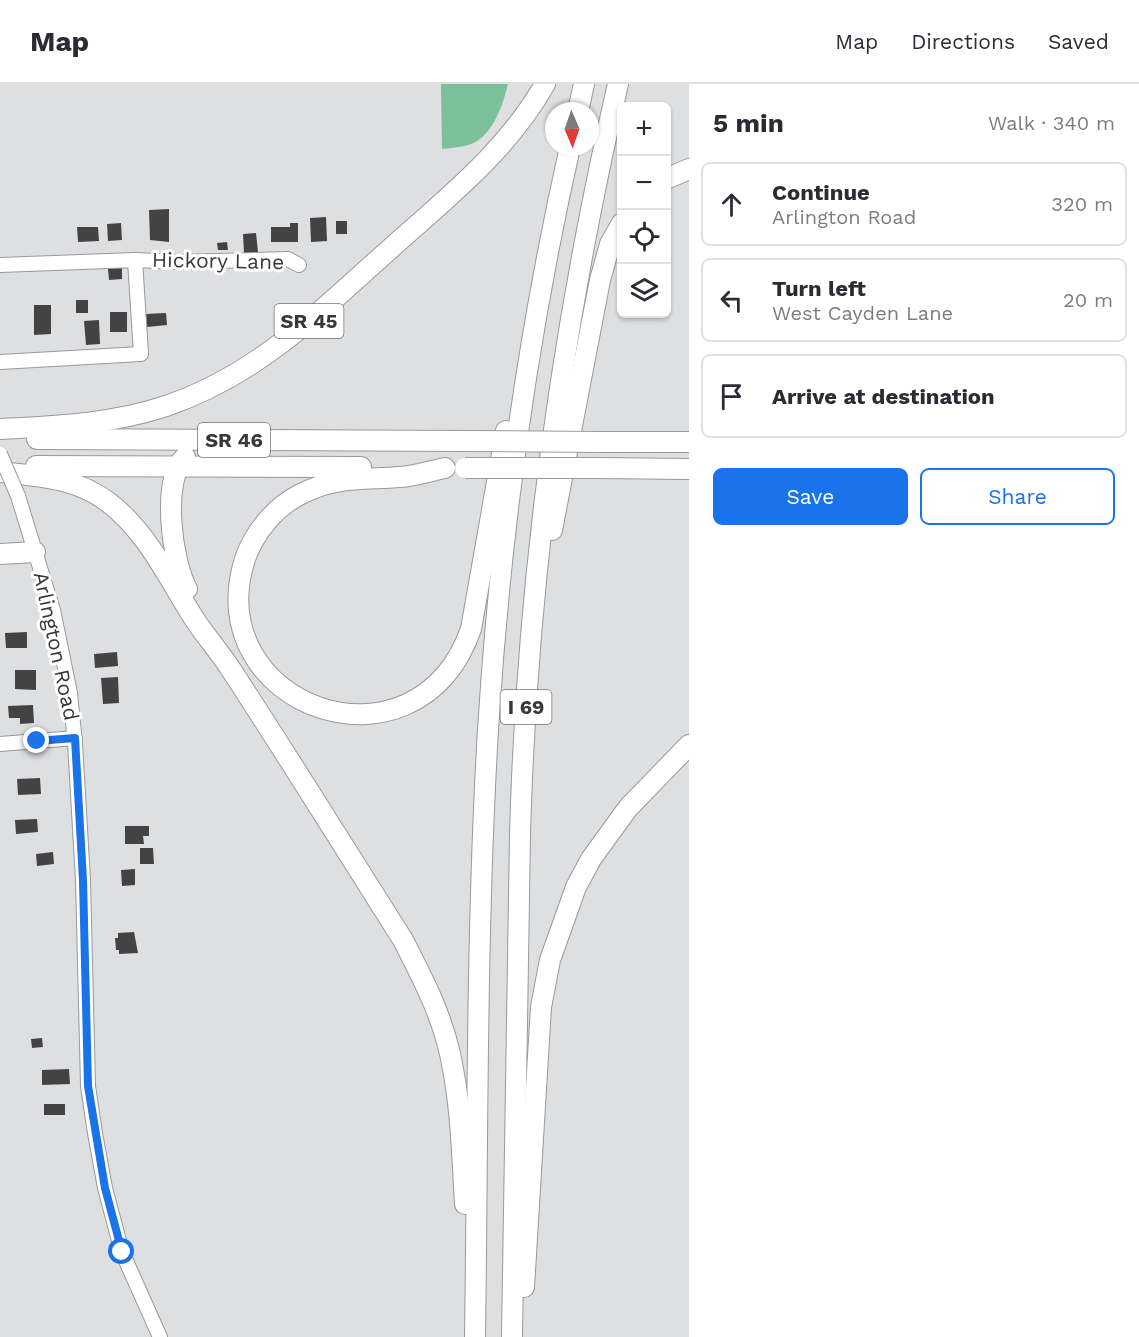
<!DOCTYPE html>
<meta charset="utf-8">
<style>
:root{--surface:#fff;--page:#f2f2f3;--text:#2b2b33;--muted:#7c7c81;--line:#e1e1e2;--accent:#1a73e8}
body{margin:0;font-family:"Work Sans",sans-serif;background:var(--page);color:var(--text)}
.controls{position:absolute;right:18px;top:18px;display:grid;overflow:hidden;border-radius:9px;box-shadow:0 2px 4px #0004}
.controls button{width:54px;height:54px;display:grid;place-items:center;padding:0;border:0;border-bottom:2px solid var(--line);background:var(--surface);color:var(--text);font:30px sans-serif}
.compass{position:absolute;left:545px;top:18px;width:54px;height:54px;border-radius:50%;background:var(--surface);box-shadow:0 2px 4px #0004;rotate:178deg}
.stop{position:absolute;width:18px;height:18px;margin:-14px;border:4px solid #1a73e8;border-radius:50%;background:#fff}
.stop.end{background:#1a73e8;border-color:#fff;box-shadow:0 2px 6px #0008}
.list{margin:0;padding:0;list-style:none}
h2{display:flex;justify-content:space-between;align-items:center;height:78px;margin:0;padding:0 24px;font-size:26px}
h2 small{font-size:20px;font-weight:400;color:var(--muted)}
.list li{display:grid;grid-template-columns:39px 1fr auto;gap:18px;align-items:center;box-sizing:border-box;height:84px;margin:0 12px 12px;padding:0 12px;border:2px solid var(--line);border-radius:9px}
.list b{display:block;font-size:22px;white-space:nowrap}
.list p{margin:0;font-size:20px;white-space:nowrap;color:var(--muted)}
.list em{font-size:20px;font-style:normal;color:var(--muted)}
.actions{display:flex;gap:12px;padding:18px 24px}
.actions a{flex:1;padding:14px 0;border:2px solid var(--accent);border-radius:9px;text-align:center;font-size:21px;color:var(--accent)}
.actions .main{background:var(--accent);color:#fff}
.icon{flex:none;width:33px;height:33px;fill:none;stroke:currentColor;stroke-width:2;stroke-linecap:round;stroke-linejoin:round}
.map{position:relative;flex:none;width:689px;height:1253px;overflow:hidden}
header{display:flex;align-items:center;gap:36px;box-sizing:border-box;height:84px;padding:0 30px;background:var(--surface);border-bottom:2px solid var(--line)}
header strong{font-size:28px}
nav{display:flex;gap:33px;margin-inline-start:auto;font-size:21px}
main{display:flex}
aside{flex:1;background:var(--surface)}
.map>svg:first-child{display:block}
.green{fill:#7ac099}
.building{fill:#434344}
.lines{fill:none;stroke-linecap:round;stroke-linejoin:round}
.minor-casing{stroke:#99999a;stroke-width:16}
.highway-casing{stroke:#99999a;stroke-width:22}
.minor{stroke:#fff;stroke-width:14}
.highway{stroke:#fff;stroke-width:20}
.minor-bridge-casing{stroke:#99999a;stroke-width:16;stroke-linecap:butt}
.highway-bridge-casing{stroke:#99999a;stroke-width:22;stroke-linecap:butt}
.minor-bridge{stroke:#fff;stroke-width:14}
.highway-bridge{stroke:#fff;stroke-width:20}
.route{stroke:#1a73e8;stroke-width:8}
.labels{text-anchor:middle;stroke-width:6;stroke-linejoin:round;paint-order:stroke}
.shield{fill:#fff;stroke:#747474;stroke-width:1.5}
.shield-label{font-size:20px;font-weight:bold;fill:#383838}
.street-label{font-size:21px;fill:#383838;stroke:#fff}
</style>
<header>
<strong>Map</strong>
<nav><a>Map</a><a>Directions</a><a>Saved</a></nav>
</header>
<main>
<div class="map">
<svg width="689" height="1253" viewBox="0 0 689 1253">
<rect width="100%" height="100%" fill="#dedfe0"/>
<path class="green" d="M441,0H508C503,20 493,52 471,60C463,63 451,64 442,65Z"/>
<g class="building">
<polygon points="169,125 169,158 150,156 149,126"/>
<polygon points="326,133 327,157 311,158 310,134"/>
<rect x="336" y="137" width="11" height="13"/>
<polygon points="121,139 122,156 108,157 107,140"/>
<polygon points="290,139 298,139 298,158 271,158 271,143 290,143"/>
<polygon points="77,143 98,143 99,157 78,158"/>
<polygon points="256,149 258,168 244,169 243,150"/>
<polygon points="227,158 228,166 218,166 217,159"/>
<polygon points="122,184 122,195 109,196 108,185"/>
<rect x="76" y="216" width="12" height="13"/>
<polygon points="34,221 51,221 51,250 34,251"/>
<rect x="110" y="228" width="17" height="20"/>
<polygon points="166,229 167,241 147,243 146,230"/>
<polygon points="99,236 100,260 86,261 84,237"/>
<polygon points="27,548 27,564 6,564 5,549"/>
<polygon points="117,568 118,582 95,584 94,570"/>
<polygon points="15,586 36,586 36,606 15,605"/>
<polygon points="118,593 119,619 103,620 101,594"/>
<polygon points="33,621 34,639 20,640 20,634 9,634 8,622"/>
<polygon points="40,694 41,710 18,711 17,695"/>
<polygon points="37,735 38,748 16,750 15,736"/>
<polygon points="125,742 149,742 149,752 143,752 144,760 125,760"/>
<polygon points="140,764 153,764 154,780 140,780"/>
<polygon points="53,768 54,780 37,782 36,770"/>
<polygon points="135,785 135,801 122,802 121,786"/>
<polygon points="134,848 138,869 119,870 119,866 116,866 115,854 118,854 118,849"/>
<polygon points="42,954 43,963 32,964 31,955"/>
<polygon points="69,985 70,1000 42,1001 42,986"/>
<rect x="44" y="1020" width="21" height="11"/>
</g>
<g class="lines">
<defs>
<g id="minor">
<polyline points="135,176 180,178 288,175 299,181"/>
<polyline points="0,181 135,176 141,270 0,278"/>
<polyline points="18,412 53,526 70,609 75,659 83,796 88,1002 95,1049 105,1104 122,1168 160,1253"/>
<polyline points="0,660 75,654"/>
</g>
<g id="highway">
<polyline points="578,27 584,0"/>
<polyline points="666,95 689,85"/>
<path d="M0,345C56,342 112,340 166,322C258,291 320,227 390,165C447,114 507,67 545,0"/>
<polyline points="37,355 469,357"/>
<polyline points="601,358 689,358"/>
<path d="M185,373C161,397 172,477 187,505"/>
<polyline points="36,382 361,383"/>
<path d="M445,384C430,387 415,392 400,393C363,396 334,392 299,411C274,424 254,449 245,475C198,622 416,701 471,545L506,347"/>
<polyline points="597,384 689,385"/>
<path d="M0,388C38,392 77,394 108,418C148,448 170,498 197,539C208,555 221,570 232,587C290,676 346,766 403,856C422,893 441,929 450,970C461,1019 462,1070 465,1120"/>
<polyline points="552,446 600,196 610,160 622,139"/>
<polyline points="0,470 35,468"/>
<polyline points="524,1203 541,923 550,876 576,803 591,775 628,724 689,661"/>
<path d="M475,1253C478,1051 476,848 488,646C500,450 527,254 570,63"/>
<path d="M512,1253L520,750C527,497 561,247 618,0"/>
</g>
</defs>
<use href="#minor" class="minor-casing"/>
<use href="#highway" class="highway-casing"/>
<use href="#minor" class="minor"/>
<use href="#highway" class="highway"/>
<defs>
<polyline id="minor-bridge" points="0,370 18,412"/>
<g id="highway-bridge">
<polyline points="469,357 601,358"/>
<polyline points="465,384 597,384"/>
</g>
</defs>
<use href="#minor-bridge" class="minor-bridge-casing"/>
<use href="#highway-bridge" class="highway-bridge-casing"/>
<use href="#minor-bridge" class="minor-bridge"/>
<use href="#highway-bridge" class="highway-bridge"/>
</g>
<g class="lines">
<polyline class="route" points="37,657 75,654 83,796 88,1002 105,1104 122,1168"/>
</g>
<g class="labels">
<g class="shield">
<rect x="274.5" y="220" width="69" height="34" rx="4.5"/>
<rect x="198" y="339" width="72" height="34" rx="4.5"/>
<rect x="500.5" y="606" width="51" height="34" rx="4.5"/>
</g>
<g class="shield-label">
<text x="309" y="244">SR 45</text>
<text x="234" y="363">SR 46</text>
<text x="526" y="630">I 69</text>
</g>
<g class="street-label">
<text transform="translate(218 177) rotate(1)" y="7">Hickory Lane</text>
<text transform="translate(56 562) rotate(78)" y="7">Arlington Road</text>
</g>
</g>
</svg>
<div class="controls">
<button>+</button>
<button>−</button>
<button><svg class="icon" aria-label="locate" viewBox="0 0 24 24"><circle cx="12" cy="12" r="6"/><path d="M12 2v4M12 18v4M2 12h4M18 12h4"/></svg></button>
<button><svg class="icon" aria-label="layers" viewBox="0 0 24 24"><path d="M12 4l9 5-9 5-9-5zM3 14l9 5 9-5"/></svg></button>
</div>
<svg class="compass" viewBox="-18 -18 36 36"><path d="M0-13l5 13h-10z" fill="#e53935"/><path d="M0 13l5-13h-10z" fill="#7c7c81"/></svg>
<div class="stop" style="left:122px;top:1168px"></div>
<div class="stop end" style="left:37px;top:657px"></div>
</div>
<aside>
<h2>5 min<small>Walk · 340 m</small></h2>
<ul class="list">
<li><svg class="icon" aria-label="ahead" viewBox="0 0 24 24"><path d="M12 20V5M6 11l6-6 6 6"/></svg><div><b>Continue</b><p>Arlington Road</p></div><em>320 m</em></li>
<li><svg class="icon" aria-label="left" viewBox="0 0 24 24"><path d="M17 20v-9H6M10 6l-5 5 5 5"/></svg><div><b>Turn left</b><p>West Cayden Lane</p></div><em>20 m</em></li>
<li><svg class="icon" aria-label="arrive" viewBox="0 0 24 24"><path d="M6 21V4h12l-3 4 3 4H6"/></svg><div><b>Arrive at destination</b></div></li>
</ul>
<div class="actions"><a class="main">Save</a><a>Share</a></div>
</aside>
</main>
